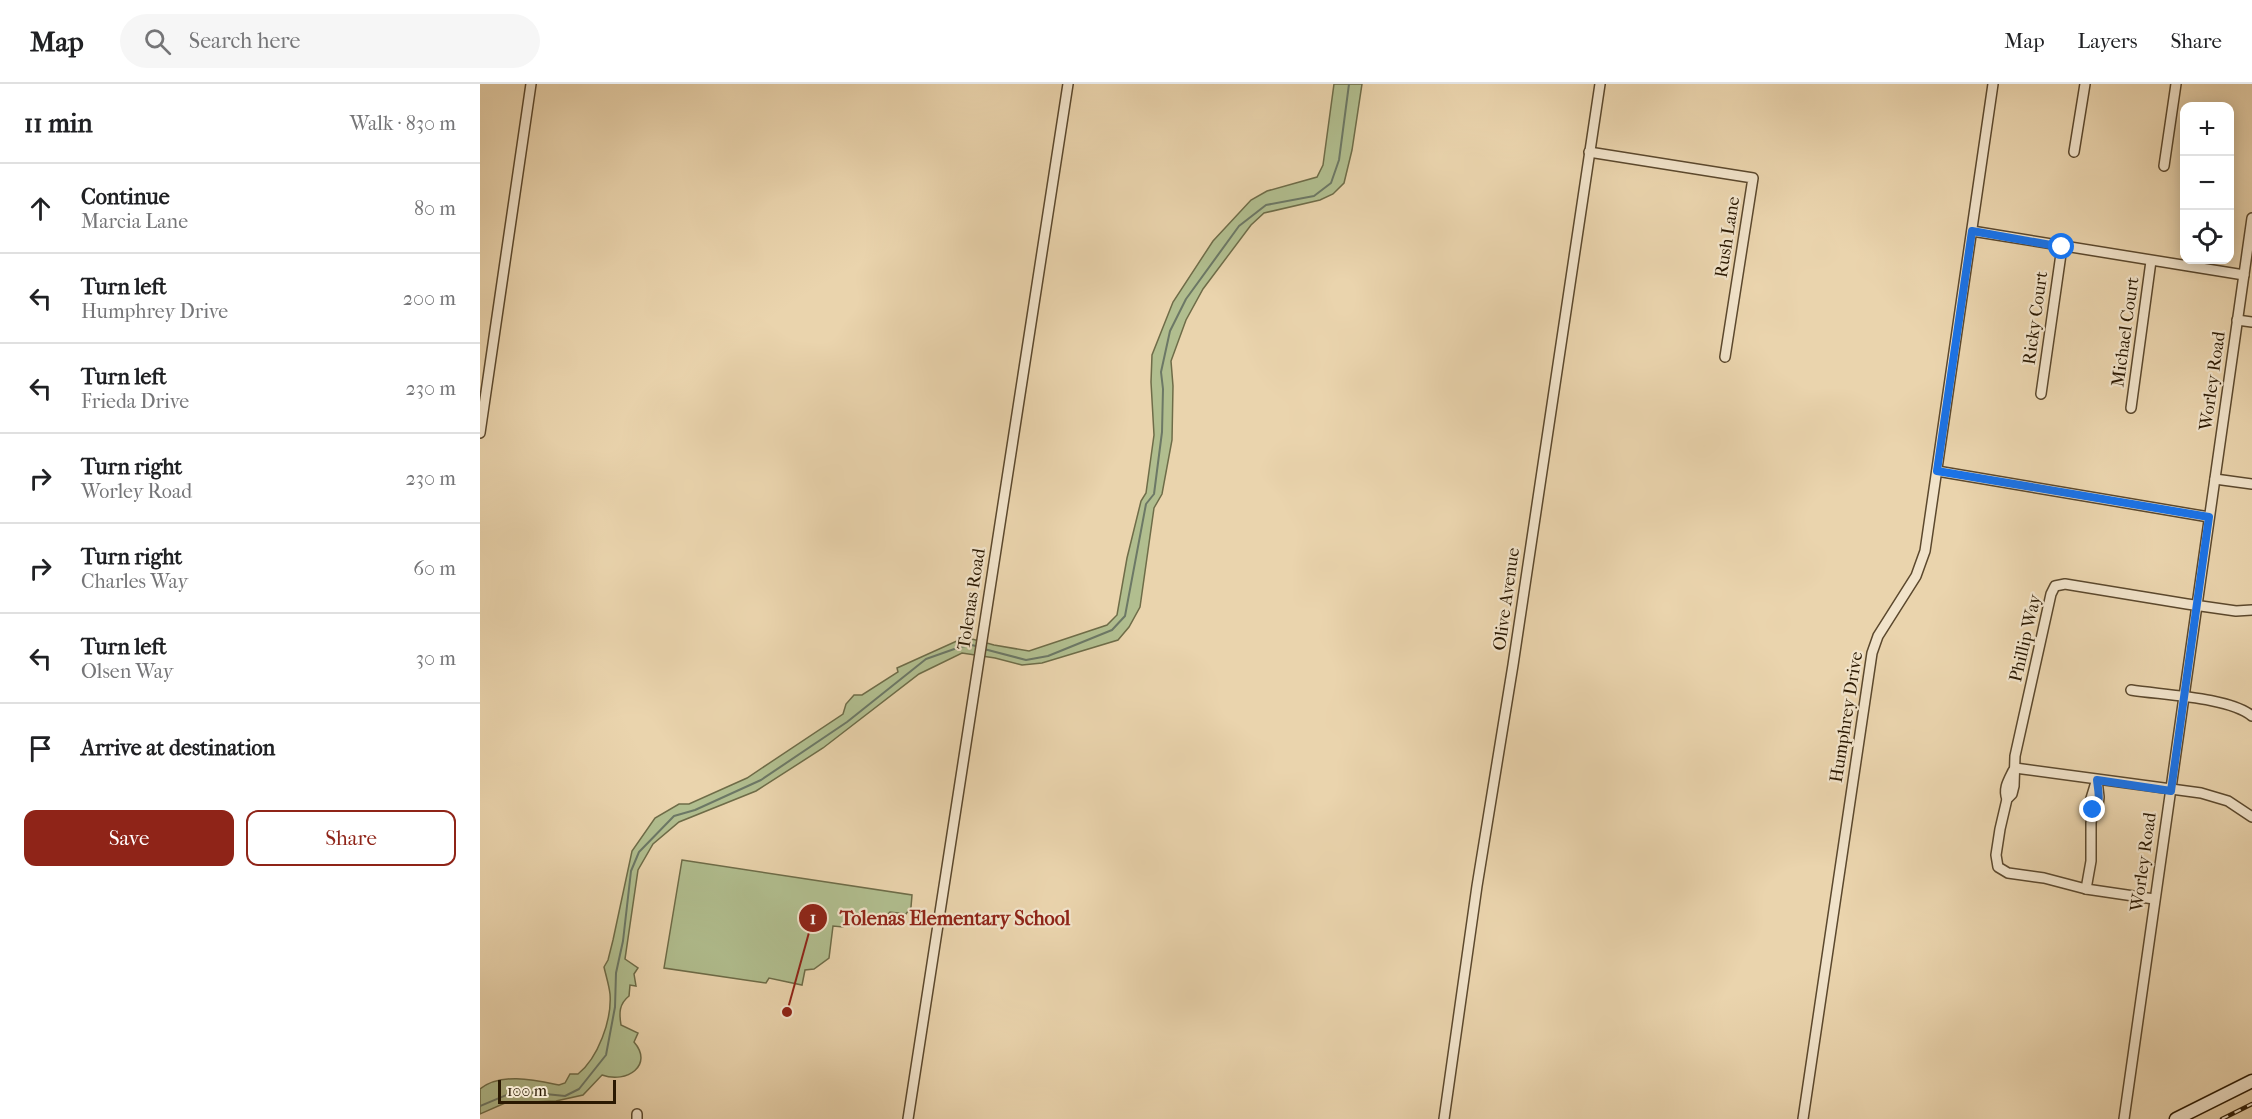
<!DOCTYPE html>
<meta charset="utf-8">
<style>
:root{--surface:#fff;--page:#f6f6f6;--text:#202124;--muted:#757577;--line:#e0e0e0;--accent:#8f2418}
body{margin:0;font-family:"IM FELL French Canon",serif;background:var(--page);color:var(--text)}
.controls{position:absolute;right:18px;top:18px;display:grid;overflow:hidden;border-radius:12px;box-shadow:0 3px 15px #0003}
.controls button{width:54px;height:54px;display:grid;place-items:center;padding:0;border:0;border-bottom:2px solid var(--line);background:var(--surface);color:var(--text);font:30px sans-serif}
.scale{position:absolute;left:18px;bottom:15px;width:118px;box-sizing:border-box;padding-left:6px;border:3px solid #2b1902;border-top:0;font-size:16px;line-height:21px;white-space:nowrap;color:#2b1902;-webkit-text-stroke:4px #f1e3ca;paint-order:stroke}
.stop{position:absolute;width:18px;height:18px;margin:-14px;border:4px solid #1a73e8;border-radius:50%;background:#fff}
.stop.end{background:#1a73e8;border-color:#fff;box-shadow:0 2px 6px #0008}
.list{margin:0;padding:0;list-style:none}
h2{display:flex;justify-content:space-between;align-items:center;height:78px;margin:0;padding:0 24px;font-size:26px}
h2 small{font-size:20px;font-weight:400;color:var(--muted)}
.list li{display:grid;grid-template-columns:39px 1fr auto;gap:18px;align-items:center;box-sizing:border-box;height:90px;padding:0 24px;border-top:2px solid var(--line)}
.list b{display:block;font-size:22px;white-space:nowrap}
.list p{margin:0;font-size:20px;white-space:nowrap;color:var(--muted)}
.list em{font-size:20px;font-style:normal;color:var(--muted)}
.actions{display:flex;gap:12px;padding:18px 24px}
.actions a{flex:1;padding:14px 0;border:2px solid var(--accent);border-radius:12px;text-align:center;font-size:21px;color:var(--accent)}
.actions .main{background:var(--accent);color:#fff}
.icon{flex:none;width:33px;height:33px;fill:none;stroke:currentColor;stroke-width:2;stroke-linecap:round;stroke-linejoin:round}
.map{position:relative;flex:none;width:1772px;height:1035px;overflow:hidden}
header{display:flex;align-items:center;gap:36px;box-sizing:border-box;height:84px;padding:0 30px;background:var(--surface);border-bottom:2px solid var(--line)}
header strong{font-size:28px}
nav{display:flex;gap:33px;margin-inline-start:auto;font-size:21px}
.search{width:420px;height:54px;background:var(--page);display:flex;align-items:center;gap:15px;box-sizing:border-box;padding:0 21px;border-radius:33px;color:var(--muted);font-size:22px}
main{display:flex}
aside{flex:1;background:var(--surface)}
.map>svg:first-child{display:block}
.green{fill:#b1be8f;stroke:#6e6c48;stroke-width:1.5}
.lines{fill:none;stroke-linecap:round;stroke-linejoin:round}
.stream{stroke:#6c7866;stroke-width:2}
.street-casing{stroke:#5b482d;stroke-width:12}
.secondary-casing{stroke:#2b1902;stroke-width:15}
.street{stroke:#f1e3ca;stroke-width:9}
.secondary{stroke:#f1e3ca;stroke-width:12}
.rail-casing{stroke:#2b1902;stroke-width:4.5}
.rail{stroke:#f1e3ca;stroke-width:2;stroke-dasharray:7;stroke-linecap:butt}
.route{stroke:#1a73e8;stroke-width:8}
.labels{text-anchor:middle;stroke-width:4.5;stroke-linejoin:round;paint-order:stroke}
.street-label{font-size:18px;fill:#2b1902;stroke:#f1e3ca}
.leader{fill:none;stroke:#8f2418;stroke-width:2}
.callout-dot{fill:#8f2418;stroke:#f1e3ca;stroke-width:2}
.mark-label{font-size:18px;text-anchor:middle;font-weight:bold;fill:#fff}
.callout-label{font-size:20px;text-anchor:middle;font-weight:bold;fill:#8f2418;stroke:#f1e3ca;stroke-width:4.5;stroke-linejoin:round;paint-order:stroke}
</style>
<header>
<strong>Map</strong>
<div class="search"><svg class="icon" aria-label="search" viewBox="0 0 24 24"><circle cx="10" cy="10" r="6"/><path d="M15 15l6 6"/></svg>Search here</div>
<nav><a>Map</a><a>Layers</a><a>Share</a></nav>
</header>
<main>
<aside>
<h2>11 min<small>Walk · 830 m</small></h2>
<ul class="list">
<li><svg class="icon" aria-label="ahead" viewBox="0 0 24 24"><path d="M12 20V5M6 11l6-6 6 6"/></svg><div><b>Continue</b><p>Marcia Lane</p></div><em>80 m</em></li>
<li><svg class="icon" aria-label="left" viewBox="0 0 24 24"><path d="M17 20v-9H6M10 6l-5 5 5 5"/></svg><div><b>Turn left</b><p>Humphrey Drive</p></div><em>200 m</em></li>
<li><svg class="icon" aria-label="left" viewBox="0 0 24 24"><path d="M17 20v-9H6M10 6l-5 5 5 5"/></svg><div><b>Turn left</b><p>Frieda Drive</p></div><em>230 m</em></li>
<li><svg class="icon" aria-label="right" viewBox="0 0 24 24"><path d="M7 20v-9h11M14 6l5 5-5 5"/></svg><div><b>Turn right</b><p>Worley Road</p></div><em>230 m</em></li>
<li><svg class="icon" aria-label="right" viewBox="0 0 24 24"><path d="M7 20v-9h11M14 6l5 5-5 5"/></svg><div><b>Turn right</b><p>Charles Way</p></div><em>60 m</em></li>
<li><svg class="icon" aria-label="left" viewBox="0 0 24 24"><path d="M17 20v-9H6M10 6l-5 5 5 5"/></svg><div><b>Turn left</b><p>Olsen Way</p></div><em>30 m</em></li>
<li><svg class="icon" aria-label="arrive" viewBox="0 0 24 24"><path d="M6 21V4h12l-3 4 3 4H6"/></svg><div><b>Arrive at destination</b></div></li>
</ul>
<div class="actions"><a class="main">Save</a><a>Share</a></div>
</aside>
<div class="map">
<svg width="1772" height="1035" viewBox="0 0 1772 1035">
<rect width="100%" height="100%" fill="#ead4ad"/>
<filter id="stains"><feTurbulence type="fractalNoise" baseFrequency=".00333" numOctaves="4"/><feColorMatrix values="0 0 0 0 .2 0 0 0 0 .09 0 0 0 0 .02 0 0 0 .5 -.17"/></filter>
<radialGradient id="worn" r=".72"><stop offset=".6" stop-color="#630" stop-opacity="0"/><stop offset="1" stop-color="#630" stop-opacity=".3"/></radialGradient>
<g class="green">
<path d="M854,0H882L872,66L864,99L853,110L840,116L784,129L771,141L723,205L706,236L691,277L693,302L692,356L682,410L674,424L660,523L649,543L638,556L562,579L542,581L515,574L482,569L439,590L343,664L276,707L199,738L173,760L158,786L145,875L158,884L154,890L156,902L150,901L149,912C139,920 139,929 141,941L158,949L154,958C174,981 147,1000 122,991L103,1011L76,1017L25,1019L0,1030V1005C21,988 55,996 79,1001L85,999L90,990H98C118,974 132,936 130,910C129,901 126,892 124,883L128,876L133,856L152,767L175,734L199,720H209L267,694L363,630L366,620L374,611H382L418,588L417,584L479,556L492,555L514,561L549,567L627,541L637,531L647,474L661,417L666,409L674,351L671,298L672,271L693,218L733,157L771,116L787,107L837,93L843,81Z"/>
<polygon points="202,776 432,811 431,823 426,830 410,828 402,836 365,830 363,843 353,842 349,874 334,885 325,886 322,901 289,894 286,899 184,884"/>
</g>
<g class="lines">
<g class="stream">
<polyline points="504,565 546,576 568,572 632,546 645,532 666,420 674,410 682,348 683,305 681,288 690,247 706,215 759,142 786,121 834,112 851,99 859,76 869,0"/>
<polyline points="0,1022 36,1007 85,1012 99,1005 126,971 135,923 136,889 143,857 151,787 159,768 194,732 215,726 281,696 367,638 446,575 480,563 492,561 499,563"/>
</g>
<defs>
<g id="street">
<polyline points="1109,68 1273,94 1245,273"/>
<polyline points="1594,68 1605,0"/>
<polyline points="1684,82 1696,0"/>
<polyline points="1492,147 1764,191"/>
<polyline points="1757,236 1772,238"/>
<polyline points="1561,310 1582,163"/>
<polyline points="1651,324 1671,177"/>
<polyline points="0,349 51,0"/>
<polyline points="1457,387 1729,433"/>
<polyline points="1735,395 1772,400"/>
<path d="M1651,606C1682,611 1749,613 1772,632"/>
<polyline points="1535,684 1721,709 1748,717 1772,733"/>
<path d="M1527,715C1523,705 1528,697 1533,687"/>
<polyline points="1613,726 1609,721 1616,698"/>
<polyline points="1606,805 1611,777 1611,739 1613,726 1618,722 1619,713 1617,696"/>
<polyline points="1674,815 1606,805 1564,794 1528,789 1518,783 1516,771 1520,745 1527,715 1532,710 1534,702 1535,672 1571,510 1575,502 1585,500 1707,520 1756,527 1772,526"/>
<polyline points="157,1035 157,1030"/>
<polyline points="428,1035 588,0"/>
<polyline points="964,1035 997,802 1033,581 1120,0"/>
<polyline points="1323,1035 1392,569 1398,552 1436,492 1445,467 1513,0"/>
<polyline points="1644,1035 1772,134"/>
</g>
<polyline id="secondary" points="1696,1035 1772,997"/>
</defs>
<use href="#street" class="street-casing"/>
<use href="#secondary" class="secondary-casing"/>
<use href="#street" class="street"/>
<use href="#secondary" class="secondary"/>
<defs>
<polyline id="rail" points="1742,1035 1772,1020"/>
</defs>
<use href="#rail" class="rail-casing"/>
<use href="#rail" class="rail"/>
</g>
<g class="lines">
<path class="route" d="M1582,163L1492,147L1457,387L1729,433L1691,707L1617,696C1618,707 1622,718 1613,726"/>
</g>
<g class="labels">
<g class="street-label">
<text transform="translate(1247 153) rotate(-81)" y="6">Rush Lane</text>
<text transform="translate(1555 234) rotate(-82)" y="6">Ricky Court</text>
<text transform="translate(1645 248) rotate(-82)" y="6">Michael Court</text>
<text transform="translate(1732 297) rotate(-82)" y="6">Worley Road</text>
<text transform="translate(491 515) rotate(-81)" y="6">Tolenas Road</text>
<text transform="translate(1026 515) rotate(-82)" y="6">Olive Avenue</text>
<text transform="translate(1545 554) rotate(-77)" y="6">Phillip Way</text>
<text transform="translate(1366 633) rotate(-81)" y="6">Humphrey Drive</text>
<text transform="translate(1663 778) rotate(-82)" y="6">Worley Road</text>
</g>
</g>
<path class="leader" d="M307 928L333 834"/>
<g class="callout-dot">
<circle cx="307" cy="928" r="6"/>
<circle cx="333" cy="834" r="15"/>
</g>
<g class="mark-label">
<text x="333" y="840">1</text>
</g>
<g class="callout-label">
<text x="475" y="841">Tolenas Elementary School</text>
</g>
<rect width="100%" height="100%" filter="url(#stains)"/>
<rect width="100%" height="100%" fill="url(#worn)"/>
</svg>
<div class="controls">
<button>+</button>
<button>−</button>
<button><svg class="icon" aria-label="locate" viewBox="0 0 24 24"><circle cx="12" cy="12" r="6"/><path d="M12 2v4M12 18v4M2 12h4M18 12h4"/></svg></button>
</div>
<div class="scale">100 m</div>
<div class="stop" style="left:1582px;top:163px"></div>
<div class="stop end" style="left:1613px;top:726px"></div>
</div>
</main>
